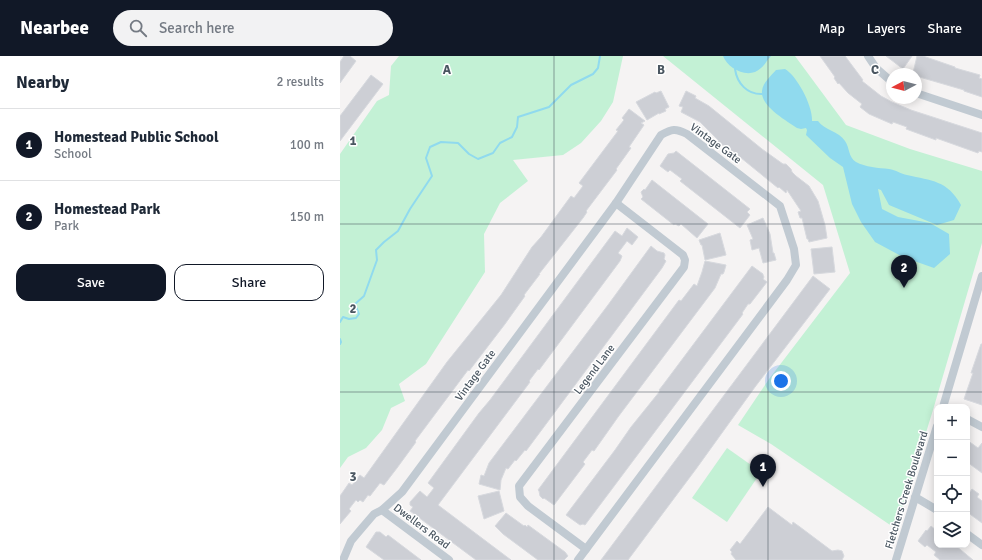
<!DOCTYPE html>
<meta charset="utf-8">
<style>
:root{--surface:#fff;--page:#f2f2f3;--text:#1f2937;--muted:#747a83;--line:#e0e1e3;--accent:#111827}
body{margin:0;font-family:Signika,sans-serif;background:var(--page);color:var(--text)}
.controls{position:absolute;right:12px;bottom:12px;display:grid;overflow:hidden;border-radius:8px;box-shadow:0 2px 10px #0003}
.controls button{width:36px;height:36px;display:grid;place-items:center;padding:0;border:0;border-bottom:1px solid var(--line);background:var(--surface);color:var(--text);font:20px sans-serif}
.compass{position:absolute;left:546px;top:12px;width:36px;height:36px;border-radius:50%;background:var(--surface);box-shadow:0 2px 10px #0003;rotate:263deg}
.you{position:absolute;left:441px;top:325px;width:14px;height:14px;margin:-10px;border:3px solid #fff;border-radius:50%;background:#1a73e8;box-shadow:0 0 0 6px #1a73e833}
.badge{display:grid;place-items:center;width:26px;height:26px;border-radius:50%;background:var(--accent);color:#fff;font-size:13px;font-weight:700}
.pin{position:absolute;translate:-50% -33px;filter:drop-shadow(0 1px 2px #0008)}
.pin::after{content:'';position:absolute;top:21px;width:14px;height:12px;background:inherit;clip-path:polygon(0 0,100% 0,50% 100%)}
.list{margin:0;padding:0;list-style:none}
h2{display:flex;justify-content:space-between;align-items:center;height:52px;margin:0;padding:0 16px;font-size:17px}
h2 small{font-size:13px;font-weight:400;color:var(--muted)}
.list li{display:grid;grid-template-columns:26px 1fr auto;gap:12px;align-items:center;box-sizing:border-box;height:72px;padding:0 16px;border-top:1px solid var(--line)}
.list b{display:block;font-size:15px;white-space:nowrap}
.list p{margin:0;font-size:13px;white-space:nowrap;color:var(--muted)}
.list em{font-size:13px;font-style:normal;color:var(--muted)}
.actions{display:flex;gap:8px;padding:12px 16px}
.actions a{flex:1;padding:9px 0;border:1px solid var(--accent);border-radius:12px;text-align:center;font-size:14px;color:var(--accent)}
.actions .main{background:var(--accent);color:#fff}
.icon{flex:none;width:22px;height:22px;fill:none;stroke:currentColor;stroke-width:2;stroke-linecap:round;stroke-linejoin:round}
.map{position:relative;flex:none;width:642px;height:504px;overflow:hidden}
header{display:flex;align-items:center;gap:24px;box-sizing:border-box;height:56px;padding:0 20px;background:var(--accent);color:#fff}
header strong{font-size:19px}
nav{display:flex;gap:22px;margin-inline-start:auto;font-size:14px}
.search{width:280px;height:36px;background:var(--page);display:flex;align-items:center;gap:10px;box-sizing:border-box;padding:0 14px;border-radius:22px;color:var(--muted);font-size:15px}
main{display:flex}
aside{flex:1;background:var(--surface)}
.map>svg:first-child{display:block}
.green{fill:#c3f1d5}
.water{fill:#90daee}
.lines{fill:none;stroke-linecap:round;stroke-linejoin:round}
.stream{stroke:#90daee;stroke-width:2}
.building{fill:#cdcfd5;stroke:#d7d9de}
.minor{stroke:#c1cad2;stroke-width:8}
.grid{fill:none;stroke:#4a5661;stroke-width:1;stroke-opacity:0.55}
.labels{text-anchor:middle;stroke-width:3;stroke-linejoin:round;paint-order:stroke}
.street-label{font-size:11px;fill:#4a5661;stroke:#fff}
.grid-label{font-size:13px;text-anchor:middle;font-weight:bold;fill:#4a5661;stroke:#fff;stroke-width:3;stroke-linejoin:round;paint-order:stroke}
</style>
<header>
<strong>Nearbee</strong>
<div class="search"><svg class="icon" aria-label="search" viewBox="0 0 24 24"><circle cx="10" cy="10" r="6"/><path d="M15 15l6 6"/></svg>Search here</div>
<nav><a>Map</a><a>Layers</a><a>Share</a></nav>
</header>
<main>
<aside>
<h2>Nearby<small>2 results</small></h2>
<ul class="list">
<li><span class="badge">1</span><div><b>Homestead Public School</b><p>School</p></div><em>100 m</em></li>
<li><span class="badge">2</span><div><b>Homestead Park</b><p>Park</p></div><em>150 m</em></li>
</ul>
<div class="actions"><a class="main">Save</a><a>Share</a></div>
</aside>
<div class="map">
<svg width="642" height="504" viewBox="0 0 642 504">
<rect width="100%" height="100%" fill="#f5f3f3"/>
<g class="green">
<polygon points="59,0 283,0 273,46 261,65 241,87 223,99 173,104 188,125 160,147 144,178 145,216 86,308 59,328 65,345 51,352 42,374 26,392 8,401 0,412 0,98 37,45 49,39 51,10"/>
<polygon points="323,0 455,0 506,69 570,93 642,115 642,187 593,354 556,473 431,388 398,369 429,323 510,217 483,129"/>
<polygon points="387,392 421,416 387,466 352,442"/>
</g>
<g class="water">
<path d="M383,0H431C428,3 424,10 421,12C409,24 388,13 383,0Z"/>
<path d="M445,13C457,20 473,50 472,65H478C484,74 499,75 505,85C510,92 508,101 516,106C525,111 539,112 549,113C556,114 561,118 567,119C592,125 607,124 621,149L614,164L597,169L549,149L541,134L538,133L542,153L558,161L590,167L609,178L610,198L594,212L563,201L535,186L521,166L512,148L503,111L490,102L466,79L467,74L466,72L461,73L457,72C447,65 420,50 422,35C423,26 431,20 436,14Z"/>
</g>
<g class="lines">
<g class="stream">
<path d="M395,13C397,27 407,39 423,38"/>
<polyline points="0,266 3,261 9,263 16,262 19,258 15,248 24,240 37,204 36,194 44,186 58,175 70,153 92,120 86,102 90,91 101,86 118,87 129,98 138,103 153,97 160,87 172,81 177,71 178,61 209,51 231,29 253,18 258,12 260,0"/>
<polyline points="0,283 1,286 0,288"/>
</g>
</g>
<g class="building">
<polygon points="4,0 10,0 16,5 0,27 0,6"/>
<polygon points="480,0 505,0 523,24 522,25 541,40 552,46 571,54 642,77 642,96 639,95 638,97 596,82 596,84 566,73 567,71 553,66 552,68 529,58 520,51 522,48 508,37 499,27 498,28 494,22 495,21"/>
<polygon points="546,0 572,0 563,13"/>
<polygon points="577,0 583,0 615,11 615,12 640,19 639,22 642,23 642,41 624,35 624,34 576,20 576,18 573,17"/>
<polygon points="31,19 43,28 0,85 0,60"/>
<polygon points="321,35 329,51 325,53 326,55 319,58 319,57 307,64 296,46 315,36 316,37"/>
<polygon points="346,35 356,40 355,42 369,50 422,93 443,108 446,108 451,113 452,116 456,120 469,130 478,145 485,169 487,182 469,186 468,183 467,183 462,162 460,162 458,156 461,155 447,134 446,137 439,131 438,132 395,97 378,86 379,85 360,66 341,56 343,51 339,50"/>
<polygon points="289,53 305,65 301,67 304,69 289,91 291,92 276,113 277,114 246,155 247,156 243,162 199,218 200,218 184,239 185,240 165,268 129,315 128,314 75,385 76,386 57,412 44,429 40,427 30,440 28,439 23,446 20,444 18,446 16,444 9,453 11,455 0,468 0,440 9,427 12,429 20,419 24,422 107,306 161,239 192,191 201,181 231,140 234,142 243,130 239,127 278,75 276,74 284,64 282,62"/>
<polygon points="336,95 410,153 407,156 410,159 400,172 340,125 342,123 330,114 328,116 320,110 328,98 334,97"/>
<polygon points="312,124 368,168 357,182 341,168 339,170 335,168 334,169 301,143 303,141 301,136 304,133 305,134"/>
<polygon points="423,162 430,178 433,197 434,197 436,204 423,207 419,192 412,194 410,184 413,183 407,169"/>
<polygon points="287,172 298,181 292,189 287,185 278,197 282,200 280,205 199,314 198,313 189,325 190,326 98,449 171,504 136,504 70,455 73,451 70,449 70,446 80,435 87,441 94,432 88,427 139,357 150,344 275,175 282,180"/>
<polygon points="380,177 386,199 365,204 362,189 361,189 359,184"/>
<polygon points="311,190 317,195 324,197 325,199 324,203 326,205 322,212 186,395 185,394 176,405 175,404 168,413 166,412 161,424 160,434 139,428 141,419 144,420 149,407 268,249"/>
<polygon points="492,191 495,216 474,218 471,193"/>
<polygon points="365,205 386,209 384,216 383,218 381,218 375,232 278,361 254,395 252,394 243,406 245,408 214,449 204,442 203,443 200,440 199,435 198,434 339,244 341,245 354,228 357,230 362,216"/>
<polygon points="412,210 423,218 423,219 424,221 423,223 427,226 410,248 408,248 402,257 403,258 245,469 243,468 240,469 226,459 275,394 291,371 320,335 319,334 323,329"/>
<polygon points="473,220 490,233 415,331 356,413 288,504 261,504"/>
<polygon points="641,288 642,288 642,349 624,343 633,317 631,317"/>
<polygon points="627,384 638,392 642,387 642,417 627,406"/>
<polygon points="632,433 639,438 637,441 642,445 642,467 627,456 627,434 630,436"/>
<polygon points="159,435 164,455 144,463 138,440"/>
<polygon points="428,451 452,469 453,466 460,471 492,495 498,494 502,495 504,500 502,504 396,504 391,498 392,496 390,494 397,485 400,488"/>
<polygon points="166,457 184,470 185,469 187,471 188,469 225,496 228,500 224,504 198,504 163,478 155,470"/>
<polygon points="591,470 597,475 597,489 615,489 633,504 600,504 594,499 596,496 587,489 585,491 578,485 586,474 587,475"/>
<polygon points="36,476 40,476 46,481 48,479 81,504 44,504 26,491"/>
</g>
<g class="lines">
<g class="minor">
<polyline points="528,0 536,12 552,26"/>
<polyline points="576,37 642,59"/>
<polyline points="603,351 642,220"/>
<polyline points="627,363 642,371"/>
<polyline points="575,441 597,454"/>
<polyline points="42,454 109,504"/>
<polyline points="627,478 642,489"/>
<polyline points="246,493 188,450 180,441 179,430 344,211 345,204 343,199 276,147"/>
<path d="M3,504L11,485L22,472L34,458L42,454L62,436L276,147L321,79C332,73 335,72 347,78L440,150L454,193L456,209L447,224L238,504"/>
<polyline points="556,504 597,370"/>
</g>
</g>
<path class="grid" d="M214,0V504M428,0V504M0,168H642M0,336H642"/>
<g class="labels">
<g class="street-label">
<text transform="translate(376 87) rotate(36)" y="4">Vintage Gate</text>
<text transform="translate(254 313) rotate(-53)" y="4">Legend Lane</text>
<text transform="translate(135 319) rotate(-54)" y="4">Vintage Gate</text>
<text transform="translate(566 434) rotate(-73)" y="4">Fletchers Creek Boulevard</text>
<text transform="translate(82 470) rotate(37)" y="4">Dwellers Road</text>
</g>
</g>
<g class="grid-label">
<text x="107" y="18">A</text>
<text x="321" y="18">B</text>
<text x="535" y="18">C</text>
<text x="13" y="89">1</text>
<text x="13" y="257">2</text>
<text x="13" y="425">3</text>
</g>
</svg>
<div class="controls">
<button>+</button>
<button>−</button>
<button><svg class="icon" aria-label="locate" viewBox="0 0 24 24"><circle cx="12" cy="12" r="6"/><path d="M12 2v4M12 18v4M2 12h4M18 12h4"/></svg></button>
<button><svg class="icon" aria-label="layers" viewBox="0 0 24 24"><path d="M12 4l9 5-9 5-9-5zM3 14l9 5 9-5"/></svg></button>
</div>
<svg class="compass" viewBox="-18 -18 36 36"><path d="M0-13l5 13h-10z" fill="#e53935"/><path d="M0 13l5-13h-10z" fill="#747a83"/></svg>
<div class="you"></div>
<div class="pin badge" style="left:423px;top:431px">1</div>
<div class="pin badge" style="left:564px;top:232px">2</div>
</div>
</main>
